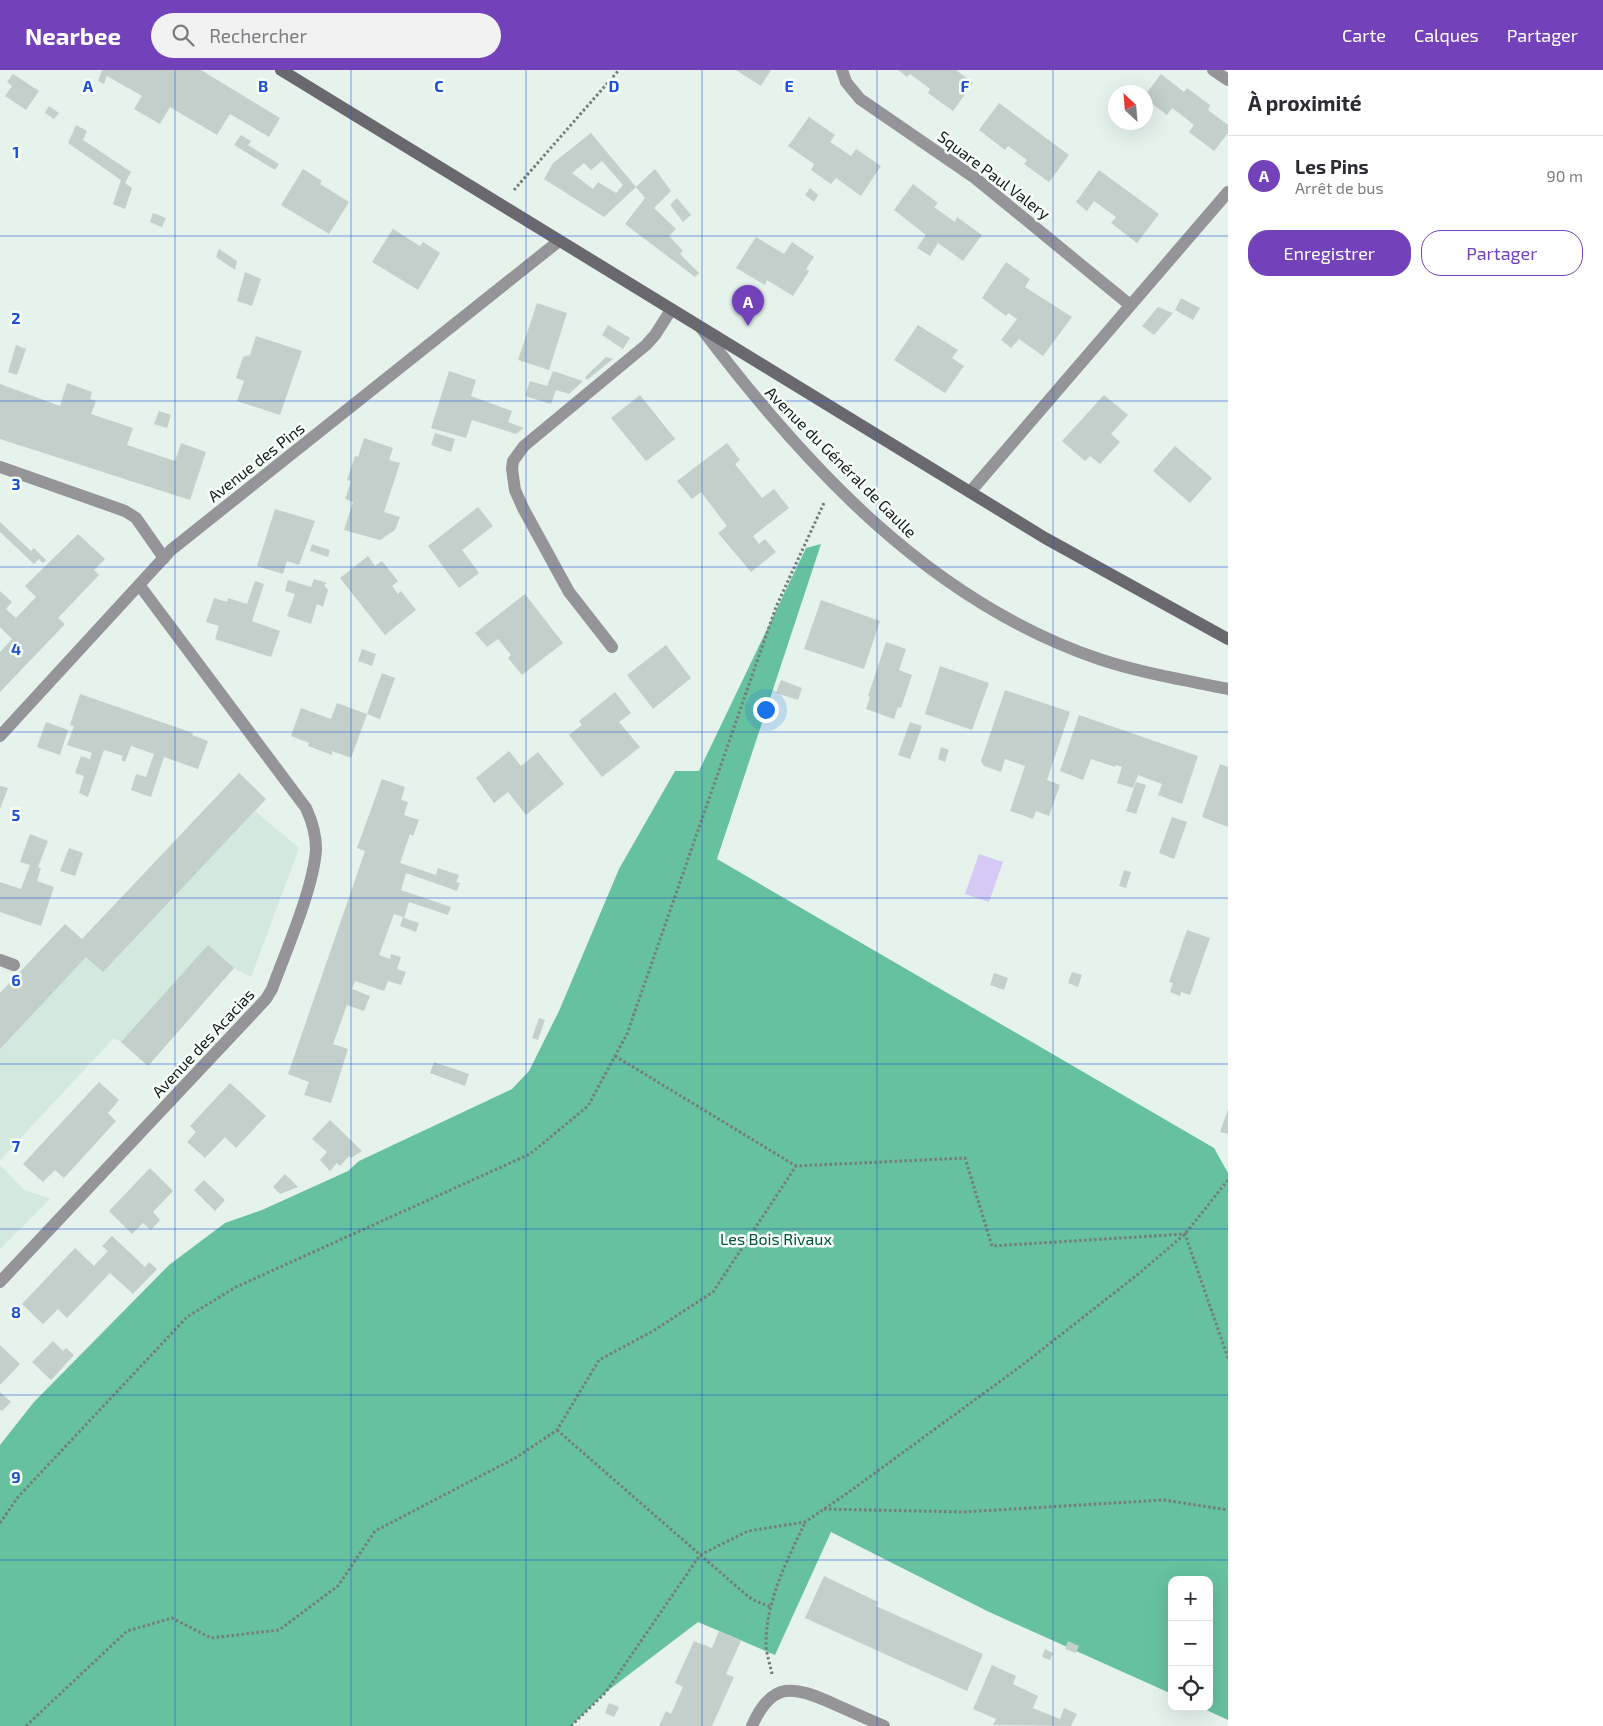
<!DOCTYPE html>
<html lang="fr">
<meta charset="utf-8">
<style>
:root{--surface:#fff;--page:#f2f2f3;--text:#2b2b33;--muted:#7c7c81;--line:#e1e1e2;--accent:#7342ba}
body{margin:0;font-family:"Exo 2",sans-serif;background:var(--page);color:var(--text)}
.controls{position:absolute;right:15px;bottom:15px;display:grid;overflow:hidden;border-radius:10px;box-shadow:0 5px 20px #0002}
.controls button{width:45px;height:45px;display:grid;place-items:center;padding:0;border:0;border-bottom:1px solid var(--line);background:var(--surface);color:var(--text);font:25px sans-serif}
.compass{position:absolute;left:1108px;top:15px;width:45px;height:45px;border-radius:50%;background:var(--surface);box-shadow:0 5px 20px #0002;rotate:334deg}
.you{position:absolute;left:765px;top:639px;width:18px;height:18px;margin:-12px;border:4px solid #fff;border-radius:50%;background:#1a73e8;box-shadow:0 0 0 8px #1a73e833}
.badge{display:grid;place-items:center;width:32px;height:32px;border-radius:50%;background:var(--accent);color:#fff;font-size:16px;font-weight:700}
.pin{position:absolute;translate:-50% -41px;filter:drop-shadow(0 1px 2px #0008)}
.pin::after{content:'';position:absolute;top:26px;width:18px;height:15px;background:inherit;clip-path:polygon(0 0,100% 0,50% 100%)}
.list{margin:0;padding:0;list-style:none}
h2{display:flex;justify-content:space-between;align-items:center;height:65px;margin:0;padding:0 20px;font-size:21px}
h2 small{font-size:16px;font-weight:400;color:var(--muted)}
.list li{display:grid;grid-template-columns:32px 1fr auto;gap:15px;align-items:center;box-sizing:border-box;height:80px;padding:0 20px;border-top:1px solid var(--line)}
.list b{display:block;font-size:19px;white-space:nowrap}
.list p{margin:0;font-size:16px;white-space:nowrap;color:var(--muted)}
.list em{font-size:16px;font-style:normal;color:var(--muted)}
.actions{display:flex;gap:10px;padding:15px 20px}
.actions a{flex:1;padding:11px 0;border:1px solid var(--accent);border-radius:20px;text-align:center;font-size:18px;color:var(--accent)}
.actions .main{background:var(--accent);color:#fff}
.icon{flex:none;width:28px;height:28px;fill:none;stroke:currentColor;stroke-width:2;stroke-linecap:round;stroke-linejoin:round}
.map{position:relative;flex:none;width:1228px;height:1656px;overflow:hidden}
header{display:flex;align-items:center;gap:30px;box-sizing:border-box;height:70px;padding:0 25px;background:var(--accent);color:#fff}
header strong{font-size:24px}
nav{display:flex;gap:28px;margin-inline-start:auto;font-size:18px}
.search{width:350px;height:45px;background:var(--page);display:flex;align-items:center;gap:12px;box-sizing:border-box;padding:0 18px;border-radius:28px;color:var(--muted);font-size:19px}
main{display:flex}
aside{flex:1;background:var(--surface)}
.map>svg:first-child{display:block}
.built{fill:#d3e8de}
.forest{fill:#66c19f}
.water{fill:#d6c9f4}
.building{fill:#c3cfca;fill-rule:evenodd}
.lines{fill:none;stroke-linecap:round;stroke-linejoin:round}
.path{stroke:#757d79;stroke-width:3;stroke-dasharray:2.5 2.5;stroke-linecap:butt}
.street{stroke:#959498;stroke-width:12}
.secondary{stroke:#6a686f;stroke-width:12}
.grid{fill:none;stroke:#1d4ed8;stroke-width:1;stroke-opacity:0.55}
.labels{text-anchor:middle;stroke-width:5;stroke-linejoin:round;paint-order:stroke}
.street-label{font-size:16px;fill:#151917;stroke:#f7fffb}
.park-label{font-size:16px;fill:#01513b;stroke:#f7fffb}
.grid-label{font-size:16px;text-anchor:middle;font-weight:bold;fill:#1d4ed8;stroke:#f7fffb;stroke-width:5;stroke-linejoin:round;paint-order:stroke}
</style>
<header>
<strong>Nearbee</strong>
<div class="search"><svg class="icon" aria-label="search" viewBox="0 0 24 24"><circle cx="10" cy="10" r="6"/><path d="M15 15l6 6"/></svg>Rechercher</div>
<nav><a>Carte</a><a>Calques</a><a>Partager</a></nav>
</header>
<main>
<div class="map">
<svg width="1228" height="1656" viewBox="0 0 1228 1656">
<rect width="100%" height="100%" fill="#e6f3ed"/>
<g class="built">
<polygon points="239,703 266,729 255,741 299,778 251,907 234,898 208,876 121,972 114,968 0,1090 0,923 82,869"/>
<polygon points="0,1095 23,1119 50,1129 0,1179"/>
</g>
<polygon class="forest" points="821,474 717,789 1214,1078 1228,1103 1228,1650 1200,1637 1209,1637 1209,1510 1172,1510 1172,1624 987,1541 831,1462 775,1585 698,1552 606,1622 571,1656 0,1656 0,1375 34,1332 169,1195 225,1153 262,1140 348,1101 359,1091 512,1019 529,1001 559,941 619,799 675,701 699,701 806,478"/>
<polygon class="water" points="979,784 1003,792 989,832 965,824"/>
<g class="building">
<polygon points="102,0 201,0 280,48 269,67 230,44 217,65 170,37 160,54 134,39 142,26 107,6 104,14 98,11"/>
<polygon points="736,0 771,0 761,16"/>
<polygon points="898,0 956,0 973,13 953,41 928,23 930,19 921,12 910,4 907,7"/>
<polygon points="13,4 39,21 26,40 5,26 12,16 7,12"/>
<polygon points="1161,4 1184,22 1187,18 1210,35 1208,40 1228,55 1228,63 1214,81 1189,62 1194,55 1184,47 1172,38 1167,45 1146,29 1146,24"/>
<polygon points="999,33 1069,85 1049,112 1024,94 1027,90 1008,76 1005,80 979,60"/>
<polygon points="49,36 59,43 54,49 45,43"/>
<polygon points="809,47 835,65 830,72 851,86 856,79 881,96 861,126 836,108 831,114 811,100 814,94 788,76"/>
<polygon points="76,55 87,61 83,70 131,102 125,113 132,118 125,139 113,134 121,110 68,73"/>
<path d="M591,63L636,117L604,147L544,109L553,93ZM602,91L623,115L616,123L598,112L593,119L572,103L584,93L591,100Z"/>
<polygon points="241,65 251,71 248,75 279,94 275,100 234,75"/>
<polygon points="303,99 322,111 320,114 349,132 329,164 281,135"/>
<polygon points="655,99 671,121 654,138 676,159 669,166 683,181 680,184 699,203 695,207 625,154 645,128 636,117"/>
<polygon points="1099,100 1159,144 1137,173 1111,153 1116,147 1094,131 1087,141 1076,132"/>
<polygon points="913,114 938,133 934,137 955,152 957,147 982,165 963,191 938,173 930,186 917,178 926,165 894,140"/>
<polygon points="810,118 818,125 814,132 805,125"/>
<polygon points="677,128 691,145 683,152 670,135"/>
<polygon points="153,143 166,148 162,157 150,152"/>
<polygon points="393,159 420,176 423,172 440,183 418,220 372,192"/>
<polygon points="756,167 784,184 792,172 814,187 806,199 809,201 793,226 767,210 765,215 736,198"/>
<polygon points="219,179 237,191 235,200 216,187"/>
<polygon points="1006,192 1030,209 1025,217 1072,247 1043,286 1019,269 1011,278 1001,270 1017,249 1008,243 1006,246 982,228"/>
<polygon points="245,202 261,209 252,236 237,231"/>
<polygon points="1181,228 1200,238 1193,250 1175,240"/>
<polygon points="537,233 567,243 549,300 518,290"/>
<polygon points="1158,237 1173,243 1154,265 1142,256"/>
<polygon points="608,255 630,268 623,279 602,265"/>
<polygon points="918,255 958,280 952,288 964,296 945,323 894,290"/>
<polygon points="256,266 302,281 280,345 237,331 244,311 236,308 243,287 250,285"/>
<polygon points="16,275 26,279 17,305 8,302"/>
<polygon points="606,287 613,289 587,310 585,307"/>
<polygon points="449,301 476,310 471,326 512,341 508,352 524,358 516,364 472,350 466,368 431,358"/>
<polygon points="553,301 583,311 569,324 556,320 551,334 525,326 530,311 547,316"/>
<polygon points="67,313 92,322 90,329 96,331 91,344 133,358 127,375 175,391 181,373 206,382 190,430 0,369 0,314 60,336"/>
<polygon points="640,325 675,369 646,391 611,348"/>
<polygon points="1104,325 1128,345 1111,364 1120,372 1100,394 1090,386 1085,391 1062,371"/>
<polygon points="159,341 171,345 167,358 154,354"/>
<polygon points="435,363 455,369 451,382 431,375"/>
<polygon points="364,368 393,378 389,390 400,393 384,442 400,447 395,460 380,470 344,460 353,432 345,429 351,411 347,410 355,386 358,387"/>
<polygon points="727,373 740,390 735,394 762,428 774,419 789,438 753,466 759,474 765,469 776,482 751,502 718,463 727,456 701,422 692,429 677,411"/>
<polygon points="1175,376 1212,408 1190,433 1153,401"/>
<polygon points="478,437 493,456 462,480 479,503 459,518 428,476"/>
<polygon points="275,439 315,451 299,495 287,491 283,504 257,496"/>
<polygon points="0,452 31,481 34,478 46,490 43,493 39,489 34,494 0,462"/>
<polygon points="78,464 105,489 94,500 99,505 58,548 65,554 0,622 0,582 12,569 0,557 0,521 12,532 6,539 16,548 36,527 25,516"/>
<polygon points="312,474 330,480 328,487 310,481"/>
<polygon points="368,486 375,496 382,491 398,511 392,516 398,524 401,521 416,540 385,565 340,508"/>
<polygon points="314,509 327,513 324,515 328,520 323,537 317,534 311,554 287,546 295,524 285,521 288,510 311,517"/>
<polygon points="255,511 264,514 252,551 280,561 271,587 215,569 219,556 206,552 214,528 227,532 228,528 247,534"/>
<polygon points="525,524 563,573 522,605 508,588 511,585 498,569 487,577 475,563"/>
<polygon points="821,530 880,551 864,599 804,579"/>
<polygon points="886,572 906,579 899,600 912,605 901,638 898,637 894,649 866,639 870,627 868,626"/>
<polygon points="666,575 691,608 653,639 627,605"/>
<polygon points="362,579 376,584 372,596 358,591"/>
<polygon points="940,596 989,613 972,660 925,644"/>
<polygon points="382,603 395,608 380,649 367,644"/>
<polygon points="781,610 802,618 798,630 776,623"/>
<polygon points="1005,620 1070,642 1047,710 1060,715 1049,746 1036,741 1033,749 1010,741 1025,696 1005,689 1001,702 984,696 981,691"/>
<polygon points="615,622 631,643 619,652 640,677 602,707 569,665 582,655 579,651"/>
<polygon points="80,624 193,663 192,665 208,671 198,699 164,687 151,727 131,720 136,704 146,707 154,684 131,676 125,692 121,690 123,686 104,680 88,727 79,723 84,706 75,703 81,686 90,689 92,683 67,675 74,656 70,655"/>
<polygon points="337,633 367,644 351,688 332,681 332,685 308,676 309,673 291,666 301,638 331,649"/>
<polygon points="1079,645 1198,686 1182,734 1158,725 1162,714 1138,705 1133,718 1117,713 1122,697 1116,695 1115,697 1091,689 1083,710 1060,701"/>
<polygon points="46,652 68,660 60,685 37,677"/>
<polygon points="910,652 922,656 910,689 898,685"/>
<polygon points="941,677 949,680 945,692 938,689"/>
<polygon points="509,681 521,696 538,682 564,714 526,745 508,722 494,733 476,708"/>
<polygon points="1220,694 1228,697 1228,757 1202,747"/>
<polygon points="239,703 266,729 103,902 86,887 0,979 0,923 65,854 82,869"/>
<polygon points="382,709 405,717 401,730 408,732 404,745 419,750 413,766 410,764 400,793 436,805 438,798 459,805 456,812 460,813 457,821 406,803 401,820 451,837 448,845 409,832 404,848 419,853 416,862 400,856 403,847 394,844 379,885 390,889 391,884 401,887 397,899 406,902 401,915 388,911 384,921 355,911 352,919 370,926 364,941 347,935 333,974 348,979 331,1033 304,1025 309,1012 288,1004 365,781 357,778"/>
<polygon points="1136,712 1146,715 1136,744 1126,741"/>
<polygon points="0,716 8,718 0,739"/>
<polygon points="1172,747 1187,752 1174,789 1159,783"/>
<polygon points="30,764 48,771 38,797 41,798 37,811 54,817 41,856 0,842 0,812 21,819 30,795 20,792"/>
<polygon points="69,778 83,783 75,806 60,801"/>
<polygon points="1124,800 1131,802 1126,818 1119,816"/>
<polygon points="1187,860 1210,868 1190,925 1181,922 1180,926 1170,922 1173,913 1169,912"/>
<polygon points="208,875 234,898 148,996 121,972"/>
<polygon points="1072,902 1082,905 1078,917 1068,913"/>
<polygon points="994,903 1008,908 1004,920 990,915"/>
<polygon points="539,948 545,950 538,970 532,968"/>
<polygon points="434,992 469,1004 465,1016 430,1003"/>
<polygon points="99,1012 119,1030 108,1043 116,1051 64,1108 55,1100 43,1112 23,1094"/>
<polygon points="230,1013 266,1046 236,1078 225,1067 205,1088 187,1072 196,1062 190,1056"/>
<polygon points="1228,1039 1228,1064 1220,1062"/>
<polygon points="330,1050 362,1081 351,1088 349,1086 340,1096 337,1093 330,1101 320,1090 327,1082 312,1069"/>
<polygon points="150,1098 173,1121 153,1142 160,1150 151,1160 143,1153 132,1164 109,1141"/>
<polygon points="285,1104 298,1117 280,1124 273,1117"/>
<polygon points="204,1110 225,1130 215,1141 194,1120"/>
<polygon points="112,1166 145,1197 149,1192 157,1199 133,1224 110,1203 67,1248 58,1239 43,1254 22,1234 75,1178 94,1196 108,1181 102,1176"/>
<polygon points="53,1271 63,1281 66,1278 74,1285 51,1310 32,1292"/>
<polygon points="0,1275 20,1294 0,1315"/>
<polygon points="0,1322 11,1332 2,1341 0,1339"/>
<polygon points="824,1506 878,1532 876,1536 983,1584 967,1621 805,1548"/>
<polygon points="719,1561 741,1571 726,1604 734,1607 712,1656 659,1656 666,1641 671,1644 683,1617 675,1613 694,1571 712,1578"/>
<polygon points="1068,1571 1079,1576 1076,1583 1065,1579"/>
<polygon points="1045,1579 1053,1583 1050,1590 1042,1587"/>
<polygon points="992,1595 1016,1606 1013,1614 1038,1626 1033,1638 1060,1649 1064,1638 1077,1644 1071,1656 993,1655 996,1649 973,1639"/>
<polygon points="609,1633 619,1637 614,1647 605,1643"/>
</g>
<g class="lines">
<g class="path">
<polyline points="514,120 619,0"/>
<polyline points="615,986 796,1096"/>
<polyline points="557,1360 744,1523 753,1530 771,1537"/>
<polyline points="824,1439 963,1442 1164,1430 1228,1440"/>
<polyline points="0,1453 18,1427 187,1247 236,1217 530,1084 588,1036 627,964 776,537 824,433"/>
<path d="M772,1604C770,1594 766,1583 766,1573C766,1531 787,1490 805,1453"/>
<polyline points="26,1656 127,1561 172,1548 211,1568 279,1560 338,1516 375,1461 517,1387 557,1360 599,1290 653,1261 713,1222 796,1096 965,1088 992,1176 1185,1164 1228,1288"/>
<polyline points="571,1656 606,1622 700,1485 748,1461 805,1452 849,1422 1021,1296 1137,1205 1185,1164 1228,1110"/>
</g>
<g class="street">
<polyline points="842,0 846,12 860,29 975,108 1130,235"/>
<polyline points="1213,0 1228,10"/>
<path d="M701,258C806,397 931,532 1099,589C1141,603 1185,610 1228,619"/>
<polyline points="0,397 125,441 136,448 164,488"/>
<polyline points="970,422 1228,122"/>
<polyline points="612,577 569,522 523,438 515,420 512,399 513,391 524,376 646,275 655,265 671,240"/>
<polyline points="0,666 171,480 559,171"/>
<polyline points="0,890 14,895"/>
<path d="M0,1212L266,929L272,919C286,881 314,817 316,779C316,764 312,751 306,738L140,516"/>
<path d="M752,1656C772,1610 794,1616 834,1634C850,1641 867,1649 884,1656"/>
</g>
<polyline class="secondary" points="281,0 1045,468 1228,569"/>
</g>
<path class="grid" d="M175,0V1656M351,0V1656M526,0V1656M702,0V1656M877,0V1656M1053,0V1656M0,166H1228M0,331H1228M0,497H1228M0,662H1228M0,828H1228M0,994H1228M0,1159H1228M0,1325H1228M0,1490H1228"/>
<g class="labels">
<g class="street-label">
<text transform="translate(994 105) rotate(37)" y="6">Square Paul Valery</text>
<text transform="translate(256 392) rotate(-38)" y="6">Avenue des Pins</text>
<text transform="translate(841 392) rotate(45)" y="6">Avenue du Général de Gaulle</text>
<text transform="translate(203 973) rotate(-47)" y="6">Avenue des Acacias</text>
</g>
<g class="park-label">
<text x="776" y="1175">Les Bois Rivaux</text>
</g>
</g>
<g class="grid-label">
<text x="88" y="22">A</text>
<text x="263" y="22">B</text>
<text x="439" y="22">C</text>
<text x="614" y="22">D</text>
<text x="789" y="22">E</text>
<text x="965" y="22">F</text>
<text x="16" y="88">1</text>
<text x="16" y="254">2</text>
<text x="16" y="420">3</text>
<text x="16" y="585">4</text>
<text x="16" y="751">5</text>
<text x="16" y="916">6</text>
<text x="16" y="1082">7</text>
<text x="16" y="1248">8</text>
<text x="16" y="1413">9</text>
</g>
</svg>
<div class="controls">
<button>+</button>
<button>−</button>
<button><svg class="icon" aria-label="locate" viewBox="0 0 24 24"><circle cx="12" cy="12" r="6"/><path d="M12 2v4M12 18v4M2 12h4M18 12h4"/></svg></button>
</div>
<svg class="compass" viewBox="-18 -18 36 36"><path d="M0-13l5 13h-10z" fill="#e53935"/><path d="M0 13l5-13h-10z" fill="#7c7c81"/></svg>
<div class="you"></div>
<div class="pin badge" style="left:748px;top:256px">A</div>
</div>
<aside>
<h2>À proximité<small></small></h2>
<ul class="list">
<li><span class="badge">A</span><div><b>Les Pins</b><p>Arrêt de bus</p></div><em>90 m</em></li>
</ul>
<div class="actions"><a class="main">Enregistrer</a><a>Partager</a></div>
</aside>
</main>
